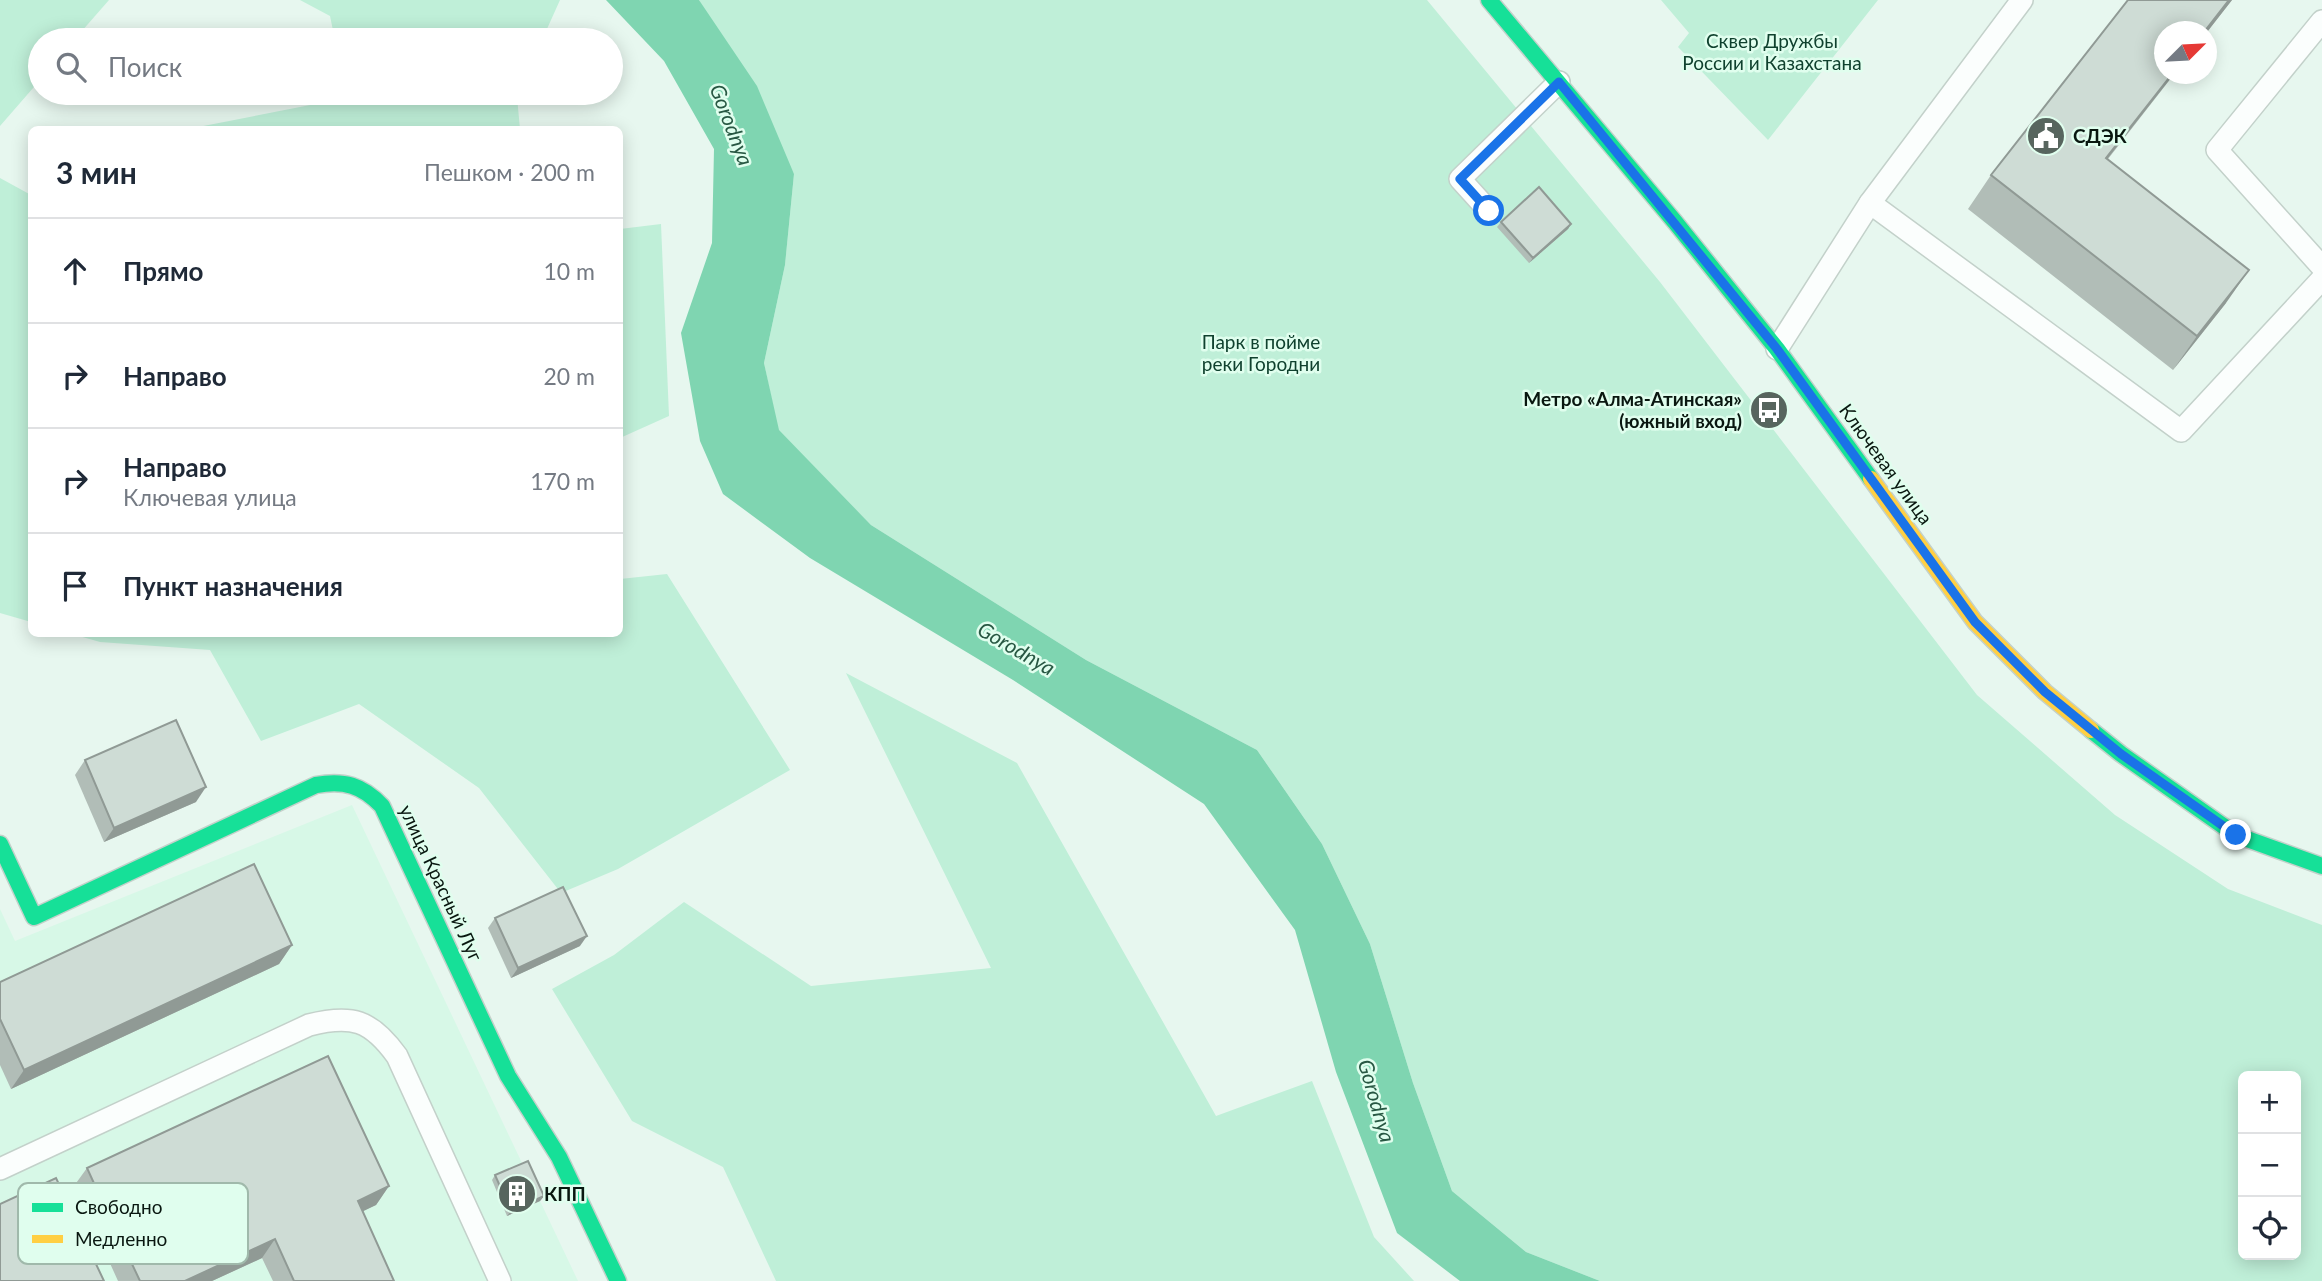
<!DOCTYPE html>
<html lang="ru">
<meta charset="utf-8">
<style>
:root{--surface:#fff;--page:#f6f6f7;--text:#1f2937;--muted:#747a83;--line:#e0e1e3}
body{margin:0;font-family:Lato,sans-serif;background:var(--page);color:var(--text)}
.controls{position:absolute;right:21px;bottom:21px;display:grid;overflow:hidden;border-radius:10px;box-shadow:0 4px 18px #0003}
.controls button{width:63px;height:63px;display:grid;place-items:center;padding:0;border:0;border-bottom:2px solid var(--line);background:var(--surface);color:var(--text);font:35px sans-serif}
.compass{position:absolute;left:2154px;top:21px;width:63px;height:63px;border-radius:50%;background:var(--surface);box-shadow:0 4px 18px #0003;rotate:66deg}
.stop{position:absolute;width:21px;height:21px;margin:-16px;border:5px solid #1a73e8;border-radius:50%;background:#fff}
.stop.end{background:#1a73e8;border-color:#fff;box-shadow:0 2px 7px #0008}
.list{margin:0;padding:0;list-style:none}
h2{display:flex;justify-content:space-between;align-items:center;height:91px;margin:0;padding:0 28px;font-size:30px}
h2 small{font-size:23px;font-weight:400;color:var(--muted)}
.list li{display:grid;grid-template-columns:46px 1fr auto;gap:21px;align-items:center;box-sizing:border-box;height:105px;padding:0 28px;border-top:2px solid var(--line)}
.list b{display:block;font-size:26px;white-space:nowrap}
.list p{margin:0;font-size:23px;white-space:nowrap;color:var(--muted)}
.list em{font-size:23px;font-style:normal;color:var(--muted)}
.icon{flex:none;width:38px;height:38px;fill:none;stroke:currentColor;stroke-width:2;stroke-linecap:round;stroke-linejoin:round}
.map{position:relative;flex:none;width:2322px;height:1281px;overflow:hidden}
.search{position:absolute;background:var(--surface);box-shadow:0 4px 18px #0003;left:28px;top:28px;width:595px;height:77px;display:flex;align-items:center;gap:18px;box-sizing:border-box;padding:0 24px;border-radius:38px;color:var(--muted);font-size:26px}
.panel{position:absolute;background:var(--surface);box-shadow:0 4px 18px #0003;left:28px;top:126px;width:595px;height:511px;border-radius:10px}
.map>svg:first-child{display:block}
.built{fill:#d7f8e7}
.green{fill:#bfefd8;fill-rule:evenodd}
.water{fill:#7fd5b1}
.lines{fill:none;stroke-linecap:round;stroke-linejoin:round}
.lane-casing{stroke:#c3d1ca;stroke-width:24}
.fast-casing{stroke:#c3d1ca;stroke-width:19}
.slow-casing{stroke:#c3d1ca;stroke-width:19}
.lane{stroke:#fbfefd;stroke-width:21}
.fast{stroke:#16e098;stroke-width:16}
.slow{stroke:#ffcf43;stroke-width:16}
.wall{fill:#b1bdb7}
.shaded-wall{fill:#909a95}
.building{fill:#cedcd5;stroke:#909a95;stroke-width:2}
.route{stroke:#1a73e8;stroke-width:9}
.labels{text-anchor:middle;stroke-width:5;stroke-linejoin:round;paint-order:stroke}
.park-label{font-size:19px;fill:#0f412e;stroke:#e0feee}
.poi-label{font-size:19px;font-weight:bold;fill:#091710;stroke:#e0feee;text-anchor:start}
.street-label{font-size:19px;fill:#091710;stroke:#e0feee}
.water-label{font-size:21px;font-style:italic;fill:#285843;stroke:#e0feee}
.key{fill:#e0feee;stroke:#a0b9ab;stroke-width:2}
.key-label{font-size:19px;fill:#091710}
</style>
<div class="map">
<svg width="2322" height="1281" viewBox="0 0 2322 1281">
<rect width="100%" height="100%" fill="#e7f7ef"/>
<polygon class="built" points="352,805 578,1281 0,1281 0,909 15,941"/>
<g class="green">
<polygon points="0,0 109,0 74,40 40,40 40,80 0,126"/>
<polygon points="300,0 560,0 542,40 335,40 330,16"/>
<path d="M699,0H1427L1660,282L1977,695L2115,815L2228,889L2322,925V1281H1600L1526,1252L1452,1191L1413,1083L1370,944L1322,844L1257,750L1086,660L871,525L778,430L764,363L785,265L794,174ZM2243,1076H2296V1255H2243Z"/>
<polygon points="1661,0 1878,0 1768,140 1678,47 1689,33"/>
<polygon points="346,93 519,93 517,97 520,129 188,129 346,98"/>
<polygon points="0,178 31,195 31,622 0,613"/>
<polygon points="661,224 669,416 620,438 620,229"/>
<polygon points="667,574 790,770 618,869 561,893 479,788 359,704 261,741 210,650 100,642 72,634 620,634 620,579"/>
<polygon points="846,673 1017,763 1216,1116 1312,1081 1374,1237 1414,1281 776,1281 723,1167 632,1121 552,989 614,955 684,902 811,986 991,968"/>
</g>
<polygon class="water" points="606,0 699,0 757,86 794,174 785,265 764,363 779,430 871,525 1086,660 1257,750 1322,844 1370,944 1413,1083 1452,1191 1526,1252 1600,1281 1460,1281 1397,1233 1336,1072 1295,930 1204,804 1013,680 810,558 723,494 700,441 681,333 712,243 714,149 664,61"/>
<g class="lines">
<defs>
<g id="lane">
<polyline points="2322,21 2217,150 2322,267"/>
<polyline points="1870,203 2181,431 2322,279"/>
<polyline points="1489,211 1460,179 1559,82"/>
<polyline points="1777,349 1870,203 2022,0"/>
<path d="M0,1169L309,1025C352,1014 371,1020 397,1056L500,1281"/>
</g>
<g id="fast">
<polyline points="1489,0 1675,222 1777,349 1871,479"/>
<polyline points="2091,730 2121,754 2236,835 2322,866"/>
<path d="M0,844L34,917L316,785C344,780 362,785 382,806L508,1076L559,1157L618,1281"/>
</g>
<polyline id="slow" points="1871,479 1975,622 2045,692 2091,730"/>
</defs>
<use href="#lane" class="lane-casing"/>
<use href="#fast" class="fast-casing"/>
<use href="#slow" class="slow-casing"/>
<use href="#lane" class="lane"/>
<use href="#fast" class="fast"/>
<use href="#slow" class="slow"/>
</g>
<g class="wall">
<polygon points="2128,0 2232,0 2108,159 2226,303 2173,370 1968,209 1991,175"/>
<polygon points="1501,222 1571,224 1568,229 1529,263 1497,227"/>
<polygon points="85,760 196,802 104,842 75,775"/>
<polygon points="495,918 580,946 511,978 488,928"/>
<polygon points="292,945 279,964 11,1089 0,1065 0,982"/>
<polygon points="87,1168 389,1186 376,1205 362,1211 394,1281 273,1281 262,1258 212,1281 118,1281 104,1250 92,1256 80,1228 91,1223 74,1186"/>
<polygon points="495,1175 544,1196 540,1201 507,1216 492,1180"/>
</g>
<g class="shaded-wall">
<polygon points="2229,0 2232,0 2207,32 2204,32"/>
<polygon points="2172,74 2174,74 2082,191 2106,158"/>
<polygon points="1571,224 1568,229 1529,263 1533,258"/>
<polygon points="2249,270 2226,303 2173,370 2197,336"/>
<polygon points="206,787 196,802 104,842 114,828"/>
<polygon points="587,936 580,946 511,978 518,968"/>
<polygon points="292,945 279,964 11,1089 24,1070"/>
<polygon points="389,1186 376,1205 345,1220 358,1201"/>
<polygon points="544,1196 540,1201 507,1216 511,1211"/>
<polygon points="117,1232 104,1250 74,1264 87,1245"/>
<polygon points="275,1239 262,1258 212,1281 185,1281"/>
</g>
<g class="building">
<polygon points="2128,0 2229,0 2204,32 2165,32 2165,74 2172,74 2106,158 2249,270 2197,336 1991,175"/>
<polygon points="1539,187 1571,224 1533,258 1501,222"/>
<polygon points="176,720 206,787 114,828 85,760"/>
<polygon points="254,864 292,945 24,1070 0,1019 0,982"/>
<polygon points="563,887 587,936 518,968 495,918"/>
<polygon points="328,1056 389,1186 358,1201 394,1281 294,1281 275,1239 185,1281 140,1281 117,1232 87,1245 104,1281 0,1281 0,1204 56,1178 80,1228 108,1214 87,1168"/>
<polygon points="528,1161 544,1196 511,1211 495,1175"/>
</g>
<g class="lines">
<polyline class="route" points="1489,211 1460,179 1559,82 1777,349 1975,622 2045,692 2121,754 2236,835"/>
</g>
<defs>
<symbol id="civic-disc" viewBox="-11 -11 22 22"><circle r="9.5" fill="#57655e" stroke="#e0feee"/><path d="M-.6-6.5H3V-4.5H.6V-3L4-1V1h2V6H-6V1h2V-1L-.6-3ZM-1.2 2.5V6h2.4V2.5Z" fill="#fff"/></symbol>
<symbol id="bus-disc" viewBox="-11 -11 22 22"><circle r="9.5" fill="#57655e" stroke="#e0feee"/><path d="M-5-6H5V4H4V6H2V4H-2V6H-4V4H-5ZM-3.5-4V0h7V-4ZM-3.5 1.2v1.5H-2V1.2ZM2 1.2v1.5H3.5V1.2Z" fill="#fff"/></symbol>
<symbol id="building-disc" viewBox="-11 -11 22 22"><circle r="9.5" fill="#57655e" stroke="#e0feee"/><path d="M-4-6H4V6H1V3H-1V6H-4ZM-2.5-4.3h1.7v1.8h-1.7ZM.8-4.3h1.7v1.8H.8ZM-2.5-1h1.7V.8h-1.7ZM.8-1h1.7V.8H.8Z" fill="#fff"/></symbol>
</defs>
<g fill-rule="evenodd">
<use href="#civic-disc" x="2024" y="114" width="44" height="44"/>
<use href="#bus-disc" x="1747" y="388" width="44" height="44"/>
<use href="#building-disc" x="495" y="1172" width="44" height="44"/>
</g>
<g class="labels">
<g class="park-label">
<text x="1772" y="48">Сквер Дружбы<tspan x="1772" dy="22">России и Казахстана</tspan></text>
<text x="1261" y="349">Парк в пойме<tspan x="1261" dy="22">реки Городни</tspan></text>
</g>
<g class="poi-label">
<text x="2073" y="143">СДЭК</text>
<text x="1742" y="406" text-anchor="end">Метро «Алма-Атинская»<tspan x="1742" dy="22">(южный вход)</tspan></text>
<text x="544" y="1201">КПП</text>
</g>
<g class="street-label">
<text transform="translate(1886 464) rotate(54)" y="7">Ключевая улица</text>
<text transform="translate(441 883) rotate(65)" y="7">улица Красный Луг</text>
</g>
<g class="water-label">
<text transform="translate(731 125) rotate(69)" y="7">Gorodnya</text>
<text transform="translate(1016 649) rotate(30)" y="7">Gorodnya</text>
<text transform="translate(1376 1101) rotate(74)" y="7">Gorodnya</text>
</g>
</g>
<rect x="18" y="1183" width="230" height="81" rx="10" class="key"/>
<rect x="32" y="1203" width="31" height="9" fill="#16e098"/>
<rect x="32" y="1235" width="31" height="8" fill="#ffcf43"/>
<g class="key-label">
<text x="75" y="1214">Свободно</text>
<text x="75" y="1246">Медленно</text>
</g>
</svg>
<div class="controls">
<button>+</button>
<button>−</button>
<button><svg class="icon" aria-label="locate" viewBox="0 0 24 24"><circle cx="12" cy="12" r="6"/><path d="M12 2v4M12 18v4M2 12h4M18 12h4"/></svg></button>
</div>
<svg class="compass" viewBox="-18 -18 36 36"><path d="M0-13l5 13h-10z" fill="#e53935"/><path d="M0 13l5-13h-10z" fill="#747a83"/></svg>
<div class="stop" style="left:1489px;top:211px"></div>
<div class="stop end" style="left:2236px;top:835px"></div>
<div class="search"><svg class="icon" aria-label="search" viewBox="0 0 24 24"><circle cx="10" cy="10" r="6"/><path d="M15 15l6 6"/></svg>Поиск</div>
<section class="panel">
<h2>3 мин<small>Пешком · 200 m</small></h2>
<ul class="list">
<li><svg class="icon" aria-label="ahead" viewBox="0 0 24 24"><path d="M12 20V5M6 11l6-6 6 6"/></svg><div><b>Прямо</b></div><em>10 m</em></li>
<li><svg class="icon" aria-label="right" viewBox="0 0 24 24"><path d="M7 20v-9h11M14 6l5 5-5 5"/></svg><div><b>Направо</b></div><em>20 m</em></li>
<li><svg class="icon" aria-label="right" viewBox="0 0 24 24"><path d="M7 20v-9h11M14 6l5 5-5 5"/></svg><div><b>Направо</b><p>Ключевая улица</p></div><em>170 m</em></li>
<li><svg class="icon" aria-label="arrive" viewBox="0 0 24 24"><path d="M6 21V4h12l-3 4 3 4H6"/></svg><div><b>Пункт назначения</b></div></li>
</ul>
</section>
</div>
